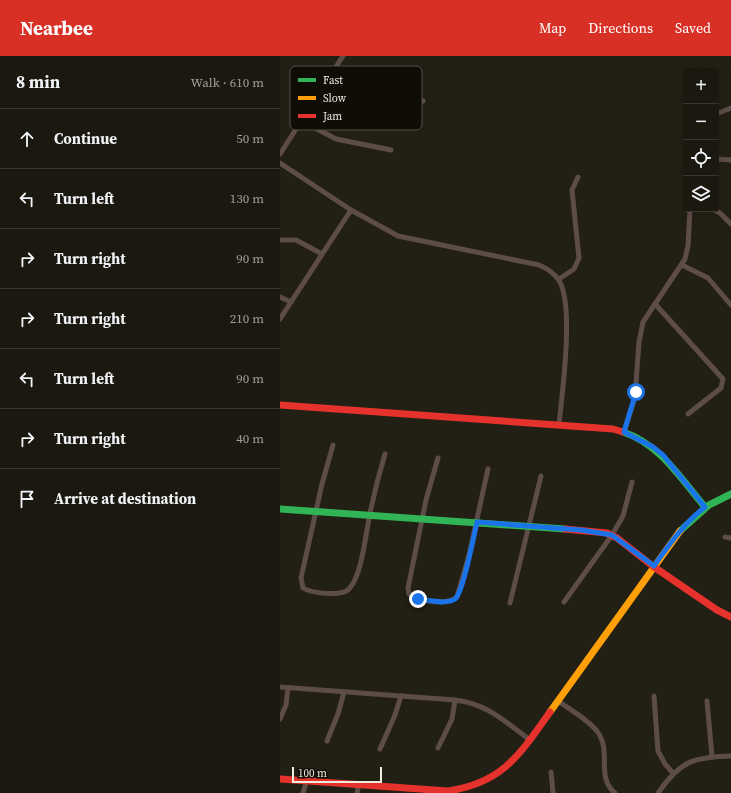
<!DOCTYPE html>
<meta charset="utf-8">
<style>
:root{--surface:#1a180f;--page:#232118;--text:#f1f3f6;--muted:#9fa09e;--line:#38372f;--accent:#d93025}
body{margin:0;font-family:"Source Serif 4",serif;background:var(--page);color:var(--text)}
.controls{position:absolute;right:12px;top:12px;display:grid;overflow:hidden;border-radius:4px;box-shadow:0 4px 16px #0002}
.controls button{width:36px;height:36px;display:grid;place-items:center;padding:0;border:0;border-bottom:1px solid var(--line);background:var(--surface);color:var(--text);font:20px sans-serif}
.scale{position:absolute;left:12px;bottom:10px;width:90px;box-sizing:border-box;padding-left:4px;border:2px solid #edebde;border-top:0;font-size:11px;line-height:14px;white-space:nowrap;color:#edebde;-webkit-text-stroke:3px #0f0d05;paint-order:stroke}
.stop{position:absolute;width:12px;height:12px;margin:-9px;border:3px solid #1a73e8;border-radius:50%;background:#fff}
.stop.end{background:#1a73e8;border-color:#fff;box-shadow:0 1px 4px #0008}
.list{margin:0;padding:0;list-style:none}
h2{display:flex;justify-content:space-between;align-items:center;height:52px;margin:0;padding:0 16px;font-size:17px}
h2 small{font-size:13px;font-weight:400;color:var(--muted)}
.list li{display:grid;grid-template-columns:26px 1fr auto;gap:12px;align-items:center;box-sizing:border-box;height:60px;padding:0 16px;border-top:1px solid var(--line)}
.list b{display:block;font-size:15px;white-space:nowrap}
.list em{font-size:13px;font-style:normal;color:var(--muted)}
.icon{flex:none;width:22px;height:22px;fill:none;stroke:currentColor;stroke-width:2;stroke-linecap:round;stroke-linejoin:round}
.map{position:relative;flex:none;width:451px;height:737px;overflow:hidden}
header{display:flex;align-items:center;gap:24px;box-sizing:border-box;height:56px;padding:0 20px;background:var(--accent);color:#fff}
header strong{font-size:19px}
nav{display:flex;gap:22px;margin-inline-start:auto;font-size:14px}
main{display:flex}
aside{flex:1;background:var(--surface)}
.map>svg:first-child{display:block}
.lines{fill:none;stroke-linecap:round;stroke-linejoin:round}
.street{stroke:#5e4c47;stroke-width:5}
.fast{stroke:#30b455;stroke-width:7}
.slow{stroke:#ff9f0a;stroke-width:7}
.jam{stroke:#e5322d;stroke-width:7}
.route{stroke:#1a73e8;stroke-width:5}
.key{fill:#0f0d05;stroke:#525046;stroke-width:1}
.key-label{font-size:11px;fill:#edebde}
</style>
<header>
<strong>Nearbee</strong>
<nav><a>Map</a><a>Directions</a><a>Saved</a></nav>
</header>
<main>
<aside>
<h2>8 min<small>Walk · 610 m</small></h2>
<ul class="list">
<li><svg class="icon" aria-label="ahead" viewBox="0 0 24 24"><path d="M12 20V5M6 11l6-6 6 6"/></svg><div><b>Continue</b></div><em>50 m</em></li>
<li><svg class="icon" aria-label="left" viewBox="0 0 24 24"><path d="M17 20v-9H6M10 6l-5 5 5 5"/></svg><div><b>Turn left</b></div><em>130 m</em></li>
<li><svg class="icon" aria-label="right" viewBox="0 0 24 24"><path d="M7 20v-9h11M14 6l5 5-5 5"/></svg><div><b>Turn right</b></div><em>90 m</em></li>
<li><svg class="icon" aria-label="right" viewBox="0 0 24 24"><path d="M7 20v-9h11M14 6l5 5-5 5"/></svg><div><b>Turn right</b></div><em>210 m</em></li>
<li><svg class="icon" aria-label="left" viewBox="0 0 24 24"><path d="M17 20v-9H6M10 6l-5 5 5 5"/></svg><div><b>Turn left</b></div><em>90 m</em></li>
<li><svg class="icon" aria-label="right" viewBox="0 0 24 24"><path d="M7 20v-9h11M14 6l5 5-5 5"/></svg><div><b>Turn right</b></div><em>40 m</em></li>
<li><svg class="icon" aria-label="arrive" viewBox="0 0 24 24"><path d="M6 21V4h12l-3 4 3 4H6"/></svg><div><b>Arrive at destination</b></div></li>
</ul>
</aside>
<div class="map">
<svg width="451" height="737" viewBox="0 0 451 737">
<rect width="100%" height="100%" fill="#222014"/>
<g class="lines">
<g class="street">
<polyline points="52,17 83,35 143,45"/>
<polyline points="436,58 451,52"/>
<polyline points="22,65 56,83 111,94"/>
<polyline points="0,98 63,0"/>
<polyline points="436,103 451,104"/>
<path d="M0,107L71,154L118,180L259,209C266,212 273,216 278,223C295,245 282,339 279,368"/>
<polyline points="433,153 440,157 451,168"/>
<polyline points="0,184 16,184 42,198"/>
<polyline points="402,209 428,222 451,249"/>
<polyline points="279,223 294,213 299,202 292,134 298,121"/>
<polyline points="0,241 11,246 71,154"/>
<polyline points="376,249 443,323 441,332 408,358"/>
<polyline points="0,263 11,246"/>
<polyline points="344,376 355,341 359,286 363,266 405,203 408,190 410,153"/>
<path d="M53,389L42,428L21,522L23,532C31,537 62,541 69,533C82,520 86,476 90,457C94,438 99,418 105,398"/>
<path d="M158,402L146,444L128,532L129,538C137,546 169,549 177,541L189,499L208,413"/>
<polyline points="445,481 451,482"/>
<polyline points="284,546 332,479 343,460 352,426"/>
<polyline points="230,547 261,420"/>
<path d="M0,631L175,644C208,648 224,665 250,684"/>
<polyline points="374,640 378,695 385,708 393,717"/>
<path d="M278,645C289,653 312,666 319,678C331,697 316,721 335,737"/>
<polyline points="427,645 432,700"/>
<polyline points="0,663 6,649 8,632"/>
<polyline points="47,685 58,658 64,636"/>
<polyline points="158,692 172,663 175,644"/>
<polyline points="100,693 115,659 121,640"/>
<polyline points="271,716 273,737"/>
<polyline points="23,737 27,724"/>
<polyline points="77,737 79,729"/>
<path d="M378,737C400,705 413,701 451,700"/>
</g>
<g class="fast">
<path d="M343,376C380,388 401,423 425,451"/>
<polyline points="0,453 285,473"/>
<polyline points="400,475 429,449 451,438"/>
</g>
<polyline class="slow" points="270,656 400,475"/>
<g class="jam">
<polyline points="0,349 333,373 343,376"/>
<polyline points="285,473 327,477 337,482 374,511 437,554 451,561"/>
<path d="M0,723L168,735C223,727 240,698 270,656"/>
</g>
</g>
<g class="lines">
<path class="route" d="M138,543C148,544 166,549 175,543C183,537 194,479 197,466L301,474L332,479L374,510C389,489 404,467 425,451L383,399L373,391L344,376L356,336"/>
</g>
<rect x="10" y="10" width="132" height="64" rx="6" class="key"/>
<rect x="18" y="22" width="18" height="4" fill="#30b455"/>
<rect x="18" y="40" width="18" height="4" fill="#ff9f0a"/>
<rect x="18" y="58" width="18" height="4" fill="#e5322d"/>
<g class="key-label">
<text x="43" y="28">Fast</text>
<text x="43" y="46">Slow</text>
<text x="43" y="64">Jam</text>
</g>
</svg>
<div class="controls">
<button>+</button>
<button>−</button>
<button><svg class="icon" aria-label="locate" viewBox="0 0 24 24"><circle cx="12" cy="12" r="6"/><path d="M12 2v4M12 18v4M2 12h4M18 12h4"/></svg></button>
<button><svg class="icon" aria-label="layers" viewBox="0 0 24 24"><path d="M12 4l9 5-9 5-9-5zM3 14l9 5 9-5"/></svg></button>
</div>
<div class="scale">100 m</div>
<div class="stop" style="left:356px;top:336px"></div>
<div class="stop end" style="left:138px;top:543px"></div>
</div>
</main>
